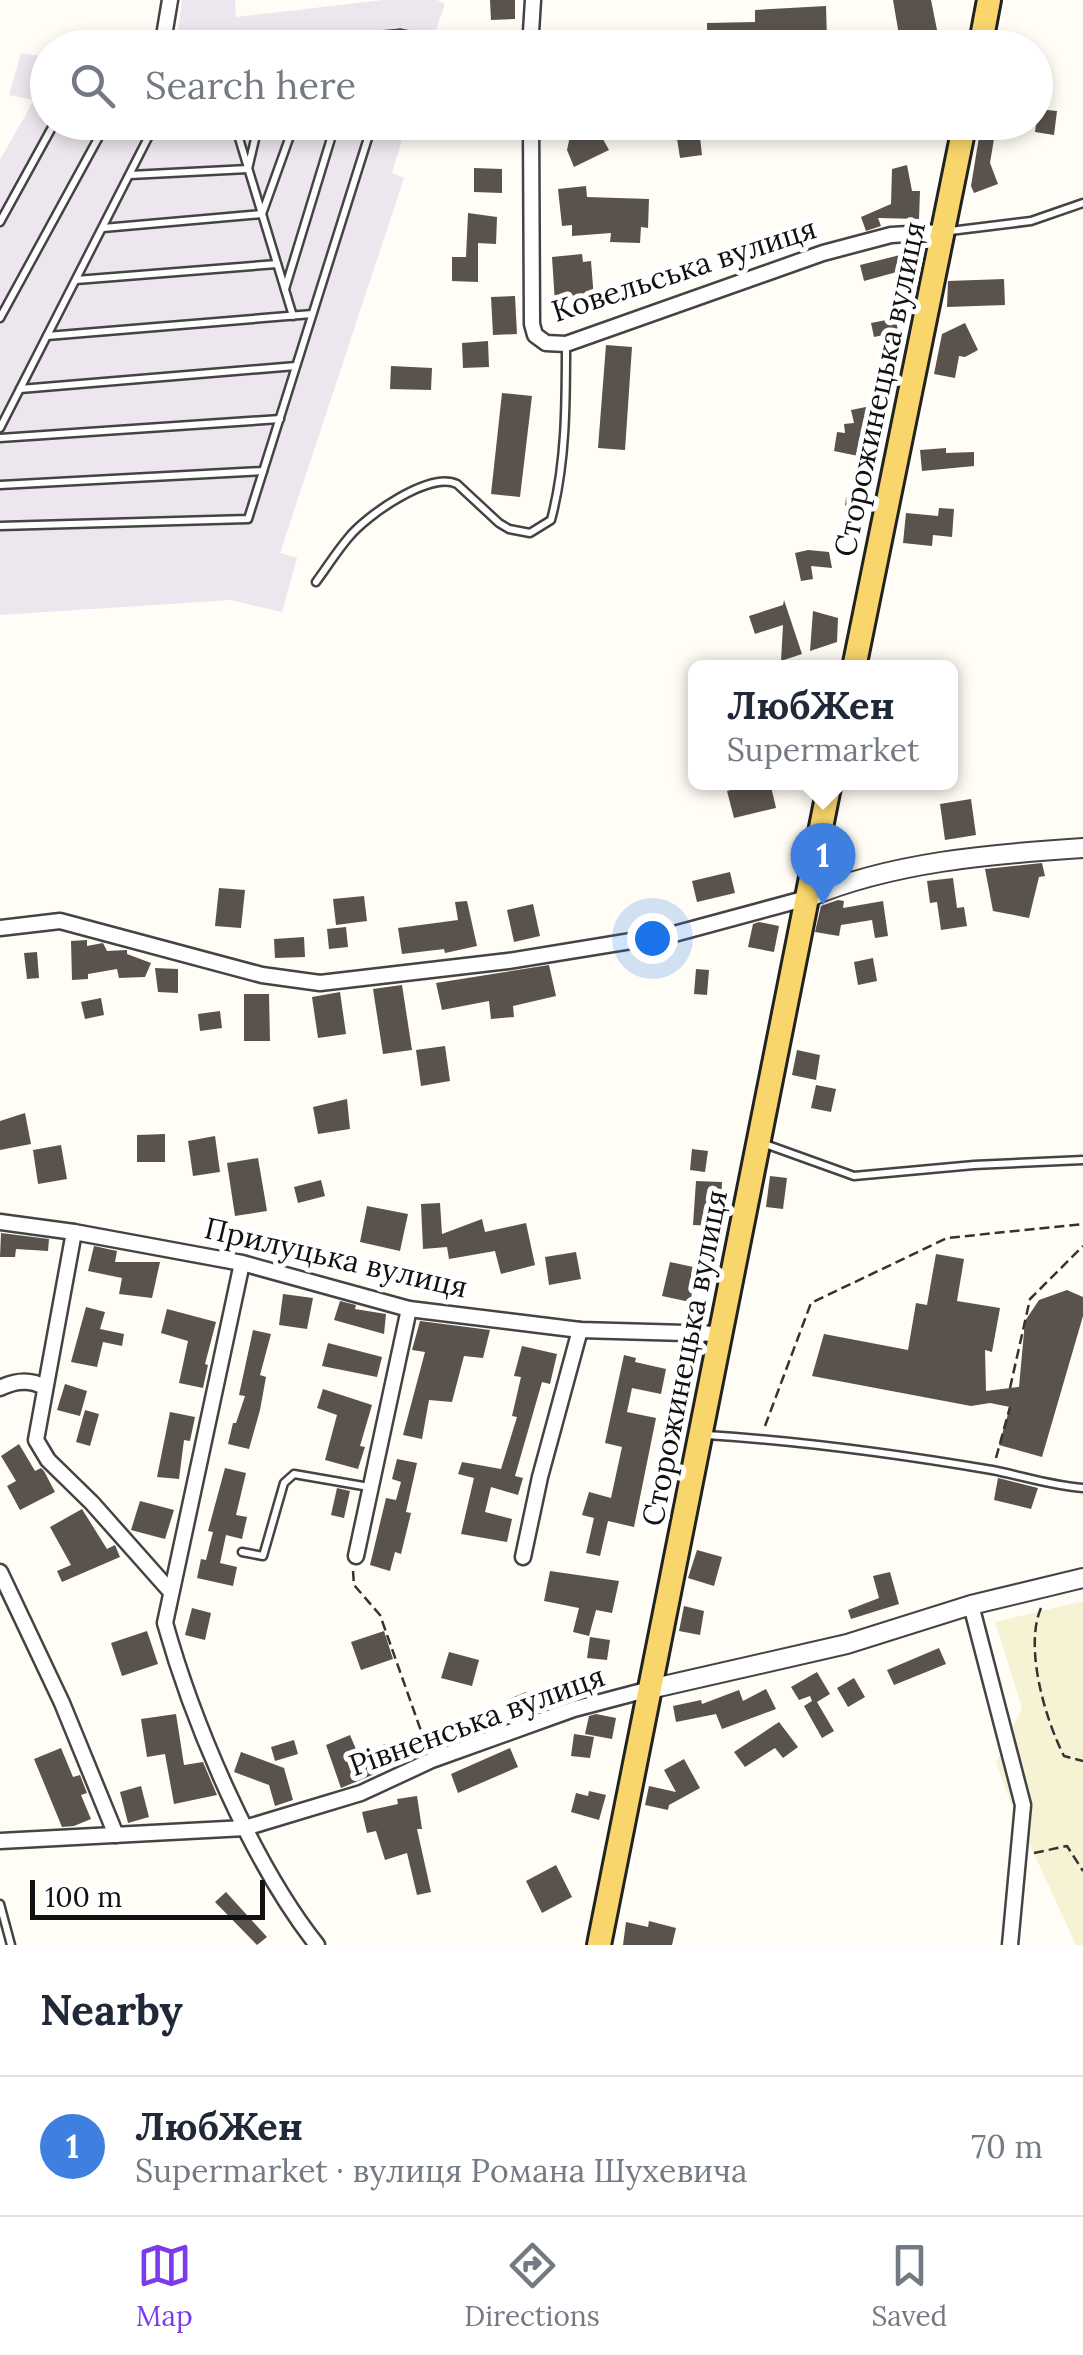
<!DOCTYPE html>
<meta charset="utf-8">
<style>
:root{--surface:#fff;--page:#f2f2f3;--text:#1f2937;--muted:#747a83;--line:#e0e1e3;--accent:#7c3aed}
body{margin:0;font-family:Lora,serif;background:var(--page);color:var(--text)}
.scale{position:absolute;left:30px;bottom:25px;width:235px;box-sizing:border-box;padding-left:10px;border:5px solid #111;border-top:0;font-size:28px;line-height:35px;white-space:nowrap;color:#111;-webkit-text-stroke:8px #fff;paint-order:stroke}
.you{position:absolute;left:652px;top:938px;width:35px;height:35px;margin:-25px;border:8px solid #fff;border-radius:50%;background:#1a73e8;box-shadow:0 0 0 15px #1a73e833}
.badge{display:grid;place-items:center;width:65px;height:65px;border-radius:50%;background:var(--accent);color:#fff;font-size:32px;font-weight:700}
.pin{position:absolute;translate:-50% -82px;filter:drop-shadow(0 2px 5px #0008)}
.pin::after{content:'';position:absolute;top:52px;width:35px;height:30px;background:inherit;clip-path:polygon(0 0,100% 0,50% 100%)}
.popup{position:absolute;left:688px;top:660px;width:270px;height:130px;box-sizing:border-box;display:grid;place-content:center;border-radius:15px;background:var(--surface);filter:drop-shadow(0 2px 8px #0005);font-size:32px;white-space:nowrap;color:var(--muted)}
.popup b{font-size:38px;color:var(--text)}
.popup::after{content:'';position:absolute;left:50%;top:100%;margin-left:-20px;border:20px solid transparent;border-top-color:var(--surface)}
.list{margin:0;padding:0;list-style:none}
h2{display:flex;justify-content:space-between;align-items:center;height:130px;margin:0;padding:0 40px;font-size:42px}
h2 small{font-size:32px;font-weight:400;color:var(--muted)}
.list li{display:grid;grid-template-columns:65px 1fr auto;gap:30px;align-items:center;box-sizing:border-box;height:140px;padding:0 40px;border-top:2px solid var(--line)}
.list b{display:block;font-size:38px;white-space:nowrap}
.list p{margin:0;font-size:32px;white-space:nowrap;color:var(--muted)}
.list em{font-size:32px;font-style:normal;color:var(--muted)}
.icon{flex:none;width:55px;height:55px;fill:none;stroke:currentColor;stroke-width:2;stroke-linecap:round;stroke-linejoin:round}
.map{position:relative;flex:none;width:1083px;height:1945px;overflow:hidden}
.search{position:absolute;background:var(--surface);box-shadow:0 5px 15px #0003;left:30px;right:30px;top:30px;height:110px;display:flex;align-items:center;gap:25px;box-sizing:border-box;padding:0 35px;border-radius:55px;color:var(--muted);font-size:38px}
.sheet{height:270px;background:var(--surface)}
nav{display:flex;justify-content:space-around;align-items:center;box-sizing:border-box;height:140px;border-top:2px solid var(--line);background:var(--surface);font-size:28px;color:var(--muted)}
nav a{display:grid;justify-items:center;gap:5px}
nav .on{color:var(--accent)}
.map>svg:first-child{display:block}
.industrial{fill:#eee6ef}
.farmland{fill:#f6f3d4}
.building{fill:#5a524d}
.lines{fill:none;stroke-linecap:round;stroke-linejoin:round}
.service-casing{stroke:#444;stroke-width:11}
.minor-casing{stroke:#444;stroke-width:19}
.tertiary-casing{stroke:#444;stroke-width:22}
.primary-casing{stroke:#222;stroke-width:28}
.path{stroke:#333;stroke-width:2.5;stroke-dasharray:10 5;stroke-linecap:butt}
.service{stroke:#fff;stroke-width:6}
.minor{stroke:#fff;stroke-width:14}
.tertiary{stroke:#fff;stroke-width:18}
.primary{stroke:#f9d66b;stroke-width:22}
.labels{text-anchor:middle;stroke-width:10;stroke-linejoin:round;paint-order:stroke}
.street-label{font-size:30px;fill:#111;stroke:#fff}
</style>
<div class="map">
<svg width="1083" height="1945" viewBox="0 0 1083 1945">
<rect width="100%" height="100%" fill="#fffdf5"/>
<g class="industrial">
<polygon points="182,0 235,0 236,17 383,0 437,0 445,4 430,47 176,48"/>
<polygon points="21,53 47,57 48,122 407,123 392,173 404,178 280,553 297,558 282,612 231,600 0,615 0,160 34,100 9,95"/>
</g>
<polygon class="farmland" points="1083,1601 1083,1945 1076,1945 1011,1804 996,1762 1022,1708 995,1622"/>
<g class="building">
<polygon points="490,0 515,0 515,19 491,20"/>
<polygon points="893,0 931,0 938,35 900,41"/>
<polygon points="826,6 827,39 808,40 809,48 707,48 707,23 755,22 755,10"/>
<polygon points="604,34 605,48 552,48 551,38"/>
<polygon points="1038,109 1057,111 1054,135 1035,132"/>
<polygon points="478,122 507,122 508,136 479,138"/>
<polygon points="573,122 598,130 609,150 574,167 567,150"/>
<polygon points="699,129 702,155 680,158 676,132"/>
<polygon points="979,137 994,139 990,163 998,184 974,193 971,186"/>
<polygon points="907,165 912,191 920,191 919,219 878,218 881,226 866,231 861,217 891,204 892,169"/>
<polygon points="474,168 502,169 502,193 474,192"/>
<polygon points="586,186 587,197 649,199 648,228 641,227 640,243 610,242 611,233 572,236 572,225 562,226 558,189"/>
<polygon points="468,213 497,217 496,244 478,243 478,282 452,281 452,257 466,257"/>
<polygon points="582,254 583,262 591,261 594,299 555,303 552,257"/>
<polygon points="900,255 904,270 864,281 860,265"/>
<polygon points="1004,279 1005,305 947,307 948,281"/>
<polygon points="515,296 517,334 493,335 491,297"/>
<polygon points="896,318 898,332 874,337 871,323"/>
<polygon points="965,323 978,350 965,357 959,356 955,378 934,374 942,334"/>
<polygon points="488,341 489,367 463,368 462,343"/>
<polygon points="606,345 632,347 625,450 598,448"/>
<polygon points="391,366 432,368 431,390 390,389"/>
<polygon points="502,393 532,396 520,497 491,494"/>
<polygon points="866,407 868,426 863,457 834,451 837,432 845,433 844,424 854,423 851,410"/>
<polygon points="946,448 946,453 974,452 974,466 922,471 920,450"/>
<polygon points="846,497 862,498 860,520 844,519"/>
<polygon points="939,508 954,509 952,537 933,535 932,546 903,543 906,513 938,516"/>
<polygon points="808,550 829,552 832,568 811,566 813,579 801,581 795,553"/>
<polygon points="784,600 802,654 781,661 783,625 755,634 749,616 783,605"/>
<polygon points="813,611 838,618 837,642 810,651"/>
<polygon points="762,782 770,782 776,808 734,818 727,791"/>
<polygon points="971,799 976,835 945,840 940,804"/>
<polygon points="1042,863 1045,876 1039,877 1029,918 993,911 985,869"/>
<polygon points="730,872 735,893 697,902 692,881"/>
<polygon points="953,878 957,908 964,907 967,926 941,930 937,902 930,903 927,881"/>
<polygon points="219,888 245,890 241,928 215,926"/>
<polygon points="364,896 367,921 336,925 333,899"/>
<polygon points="838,900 844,901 843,908 883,901 888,936 875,938 872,920 841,925 839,936 815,932 821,906"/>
<polygon points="467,901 477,946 445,953 444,949 402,954 398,928 458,920 455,902"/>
<polygon points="533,904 540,936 514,942 507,910"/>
<polygon points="759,922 779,926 774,952 748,947 753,924"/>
<polygon points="346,927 348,947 329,949 327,929"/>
<polygon points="304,937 305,957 275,958 274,939"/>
<polygon points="87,940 87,946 103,943 107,951 127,950 127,954 151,963 145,977 119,978 117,969 88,974 88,979 72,980 71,941"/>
<polygon points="37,952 39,978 27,979 24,953"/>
<polygon points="873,958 877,981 858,985 854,962"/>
<polygon points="549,965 556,996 513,1006 514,1017 491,1019 489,1001 442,1010 436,983"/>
<polygon points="155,968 178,969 178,993 158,992"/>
<polygon points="696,969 709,970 707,995 694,994"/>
<polygon points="402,985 412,1050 383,1054 373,989"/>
<polygon points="340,992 346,1034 318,1038 312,997"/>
<polygon points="244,994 269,994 270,1041 244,1041"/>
<polygon points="101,998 104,1015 85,1019 81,1002"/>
<polygon points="220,1011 222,1028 200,1031 198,1014"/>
<polygon points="445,1046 450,1081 421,1086 416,1050"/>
<polygon points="797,1050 820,1055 816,1080 792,1075"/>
<polygon points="816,1085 836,1089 831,1112 811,1108"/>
<polygon points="347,1099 350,1129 318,1134 313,1107"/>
<polygon points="25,1113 31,1144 0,1150 0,1121"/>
<polygon points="165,1134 165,1162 137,1162 137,1135"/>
<polygon points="215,1136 220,1172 193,1176 188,1141"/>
<polygon points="61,1145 67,1179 38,1184 33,1150"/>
<polygon points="692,1149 708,1151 705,1172 690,1170"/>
<polygon points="258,1158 267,1211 235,1216 227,1163"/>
<polygon points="770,1176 787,1178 783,1209 766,1207"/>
<polygon points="321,1180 325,1196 298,1203 294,1187"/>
<polygon points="696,1181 722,1182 720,1226 693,1225"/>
<polygon points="440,1203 442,1234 482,1219 485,1232 526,1223 535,1265 501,1274 495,1251 449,1259 447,1247 423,1249 421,1204"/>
<polygon points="367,1206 408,1214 400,1251 360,1242"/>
<polygon points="1,1233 49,1239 48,1251 16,1249 15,1257 0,1257"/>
<polygon points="94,1246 117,1251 115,1262 160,1262 152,1298 119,1294 122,1278 88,1271"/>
<polygon points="576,1252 581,1279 549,1285 545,1257"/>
<polygon points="936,1254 964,1259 957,1301 1000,1308 992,1352 985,1350 986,1391 1019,1387 1025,1321 1039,1300 1067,1290 1083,1297 1083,1316 1042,1457 999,1445 1010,1407 990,1403 971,1406 812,1376 824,1334 908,1350 916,1303 927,1305"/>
<polygon points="670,1262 698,1268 690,1302 662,1296"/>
<polygon points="283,1294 313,1298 307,1329 279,1325"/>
<polygon points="340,1301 356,1305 355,1309 386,1314 384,1334 334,1320"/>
<polygon points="86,1307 105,1312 100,1329 124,1334 122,1346 103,1342 97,1367 71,1362"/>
<polygon points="167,1309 216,1322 205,1364 208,1365 203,1388 179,1383 188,1341 161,1333"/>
<polygon points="420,1321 490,1330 483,1358 464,1356 452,1402 429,1400 422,1439 403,1435 425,1352 412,1350"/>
<polygon points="253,1330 271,1334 260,1375 266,1377 260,1410 249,1449 228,1444 233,1423 236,1423 245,1396 239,1395"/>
<polygon points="328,1343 382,1357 377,1377 322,1366"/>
<polygon points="522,1346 557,1354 550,1384 542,1382 515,1476 523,1478 518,1495 491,1487 485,1512 512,1519 507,1542 461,1534 474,1478 458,1474 462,1462 501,1469 517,1417 512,1416 521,1377 514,1376"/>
<polygon points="624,1355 636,1358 635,1362 666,1369 661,1394 632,1388 627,1412 656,1418 634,1527 608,1521 600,1556 586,1553 594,1518 582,1515 589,1492 611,1498 622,1447 605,1443"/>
<polygon points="65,1384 87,1391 80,1416 57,1410"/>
<polygon points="323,1389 372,1405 360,1446 365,1447 358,1469 325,1460 337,1415 317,1408"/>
<polygon points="85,1410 99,1414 90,1446 76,1442"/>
<polygon points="170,1412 195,1417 190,1441 184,1440 179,1479 157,1477"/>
<polygon points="19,1444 35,1471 41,1468 44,1471 55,1492 20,1510 7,1486 16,1481 1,1456"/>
<polygon points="397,1459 417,1463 406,1512 411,1513 401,1554 395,1552 390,1571 370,1565 386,1498 396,1500 401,1482 392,1479"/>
<polygon points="225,1468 246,1473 236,1515 247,1517 242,1539 226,1535 220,1563 237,1567 233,1586 197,1578 201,1559 206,1560 213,1532 208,1531"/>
<polygon points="998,1478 1038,1488 1031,1509 994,1500"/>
<polygon points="337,1488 350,1491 344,1518 331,1515"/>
<polygon points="140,1501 174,1510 165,1539 131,1530"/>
<polygon points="82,1509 107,1549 115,1545 120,1557 62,1582 57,1571 71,1565 50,1527"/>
<polygon points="697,1550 722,1557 714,1586 688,1578"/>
<polygon points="550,1571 619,1581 612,1613 596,1610 589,1636 573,1632 579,1608 544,1601"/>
<polygon points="890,1572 899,1604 851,1619 848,1610 879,1598 873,1576"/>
<polygon points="684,1606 704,1611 700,1635 679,1631"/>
<polygon points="192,1608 211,1613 205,1640 185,1635"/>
<polygon points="147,1631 158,1664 122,1676 111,1643"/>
<polygon points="384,1631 393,1659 361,1670 351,1642"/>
<polygon points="590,1637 610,1640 607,1660 587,1658"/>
<polygon points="939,1648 946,1664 894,1685 887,1670"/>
<polygon points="449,1652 479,1660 472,1686 441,1678"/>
<polygon points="817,1672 830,1694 817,1702 834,1731 822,1738 804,1706 812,1701 810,1696 799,1700 791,1687"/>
<polygon points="854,1678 865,1697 848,1707 837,1688"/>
<polygon points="766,1689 776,1709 722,1729 716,1714 676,1722 673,1706 701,1700 702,1704 739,1690 743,1701"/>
<polygon points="526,1692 531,1705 510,1714 504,1701"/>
<polygon points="176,1714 184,1765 203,1762 217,1795 174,1804 165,1754 147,1757 141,1719"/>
<polygon points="596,1714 616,1718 612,1739 585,1734 589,1716"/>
<polygon points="779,1722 798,1747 783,1758 775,1748 745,1767 734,1752"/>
<polygon points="574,1734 594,1737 590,1758 571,1756"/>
<polygon points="350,1735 358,1754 385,1744 394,1766 341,1788 326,1745"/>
<polygon points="294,1740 298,1754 275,1761 271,1747"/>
<polygon points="61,1748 73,1777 80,1775 87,1793 81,1795 91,1819 74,1826 62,1827 34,1759"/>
<polygon points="510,1748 518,1767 458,1793 451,1774"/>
<polygon points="241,1752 284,1768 293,1800 275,1806 269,1785 234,1772"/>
<polygon points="684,1759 700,1788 669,1805 668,1810 645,1805 649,1786 676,1792 664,1770"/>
<polygon points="141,1786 149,1817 128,1823 120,1792"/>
<polygon points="589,1791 606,1795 599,1820 571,1812 576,1793 588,1796"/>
<polygon points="417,1796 422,1829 417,1829 431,1892 417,1895 407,1853 385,1860 376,1831 367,1833 362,1812 398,1804 397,1799"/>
<polygon points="556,1865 572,1897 542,1913 526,1881"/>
<polygon points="226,1892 267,1937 257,1945 215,1902"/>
<polygon points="649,1921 676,1928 672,1945 623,1945 626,1922 648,1927"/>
</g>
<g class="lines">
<defs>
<g id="service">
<polyline points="400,34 432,40 529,42"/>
<polyline points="243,48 400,34 396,48"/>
<polyline points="359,48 362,37"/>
<polyline points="899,48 977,38"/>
<polyline points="202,122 238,135 293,316"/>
<polyline points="130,175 248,169 259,122"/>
<polyline points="0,222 55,122"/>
<polyline points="103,228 262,214 295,122"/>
<polyline points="950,231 1031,221 1083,203"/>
<polyline points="76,280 277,264"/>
<polyline points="285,289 336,122"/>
<polyline points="0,318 107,122"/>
<polyline points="47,336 312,314"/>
<polyline points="20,389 296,366"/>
<polyline points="0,428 156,122"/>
<polyline points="0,438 280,419"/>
<polyline points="0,485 263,471"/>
<polyline points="0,526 248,519 373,122"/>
<path d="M316,582C327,567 337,551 349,537C367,515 430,471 457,484L499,523L509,529L530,533L551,520C566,464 566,403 566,345"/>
<polyline points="765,1144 854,1176 974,1165 1083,1160"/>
<path d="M707,1435C802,1441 898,1454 992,1470C1023,1476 1052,1486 1083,1488"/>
<polyline points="242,1552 263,1556 284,1483 294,1474 369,1487"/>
<polyline points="0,1904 11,1945"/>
</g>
<g id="minor">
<polyline points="162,48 170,0"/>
<polyline points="530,48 533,0"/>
<polyline points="531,122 532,324 535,335 546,343 566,344 823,253 891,235 943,232"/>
<polyline points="0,928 60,921 262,975 320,983 508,961 674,934 807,898"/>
<polyline points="0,1222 74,1232 242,1263 409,1309 580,1330 721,1334"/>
<polyline points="74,1232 36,1440 48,1460 92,1503 171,1592"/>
<path d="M242,1263L165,1623C193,1723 252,1863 317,1945"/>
<path d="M0,1388C14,1381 30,1379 44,1387"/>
<polyline points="356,1556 409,1309"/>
<polyline points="523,1557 540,1477 580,1330"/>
<polyline points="0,1572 62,1703 116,1835"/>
<polyline points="971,1605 1023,1805 1010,1945"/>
<polyline points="0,1841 245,1828 361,1793 432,1760 574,1709 650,1689"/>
</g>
<g id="tertiary">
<path d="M807,898C892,862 991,854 1083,848"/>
<polyline points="650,1689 847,1644 971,1605 1083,1578"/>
</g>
<g id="primary">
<polyline points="980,48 989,0"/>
<polyline points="854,668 965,122"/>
<polyline points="599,1945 830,782"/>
</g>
</defs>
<use href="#service" class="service-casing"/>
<use href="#minor" class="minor-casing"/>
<use href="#tertiary" class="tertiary-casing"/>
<use href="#primary" class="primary-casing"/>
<g class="path">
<polyline points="1010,1388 1030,1299 1083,1246"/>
<polyline points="765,1426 811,1303 947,1238 1083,1224"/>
<polyline points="996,1458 1010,1407"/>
<polyline points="353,1571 354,1585 380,1615 426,1745"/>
<path d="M1041,1608C1024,1647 1045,1719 1064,1756L1083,1761"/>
<polyline points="1034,1853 1067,1846 1083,1871"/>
</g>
<use href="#service" class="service"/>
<use href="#minor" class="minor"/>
<use href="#tertiary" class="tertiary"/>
<use href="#primary" class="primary"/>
</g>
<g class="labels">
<g class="street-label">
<text transform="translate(684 270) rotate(-18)" y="10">Ковельська вулиця</text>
<text transform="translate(880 389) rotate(-78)" y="10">Сторожинецька вулиця</text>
<text transform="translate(336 1258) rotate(13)" y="10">Прилуцька вулиця</text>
<text transform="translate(685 1358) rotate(-79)" y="10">Сторожинецька вулиця</text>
<text transform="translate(477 1721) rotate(-20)" y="10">Рівненська вулиця</text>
</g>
</g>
</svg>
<div class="scale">100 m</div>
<div class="you"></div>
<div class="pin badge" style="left:823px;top:905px;background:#3f7fe0">1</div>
<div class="popup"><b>ЛюбЖен</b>Supermarket</div>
<div class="search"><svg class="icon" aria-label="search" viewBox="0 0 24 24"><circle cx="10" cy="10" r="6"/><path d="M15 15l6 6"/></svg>Search here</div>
</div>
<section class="sheet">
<h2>Nearby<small></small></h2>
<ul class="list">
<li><span class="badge" style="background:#3f7fe0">1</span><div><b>ЛюбЖен</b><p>Supermarket · вулиця Романа Шухевича</p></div><em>70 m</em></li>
</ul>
</section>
<nav>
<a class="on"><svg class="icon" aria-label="map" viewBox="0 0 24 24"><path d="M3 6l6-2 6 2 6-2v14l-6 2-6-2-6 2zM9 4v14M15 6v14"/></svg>Map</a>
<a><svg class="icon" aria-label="directions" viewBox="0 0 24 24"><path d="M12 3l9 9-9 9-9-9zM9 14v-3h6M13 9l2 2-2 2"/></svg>Directions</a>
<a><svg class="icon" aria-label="saved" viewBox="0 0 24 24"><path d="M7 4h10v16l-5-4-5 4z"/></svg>Saved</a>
</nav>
